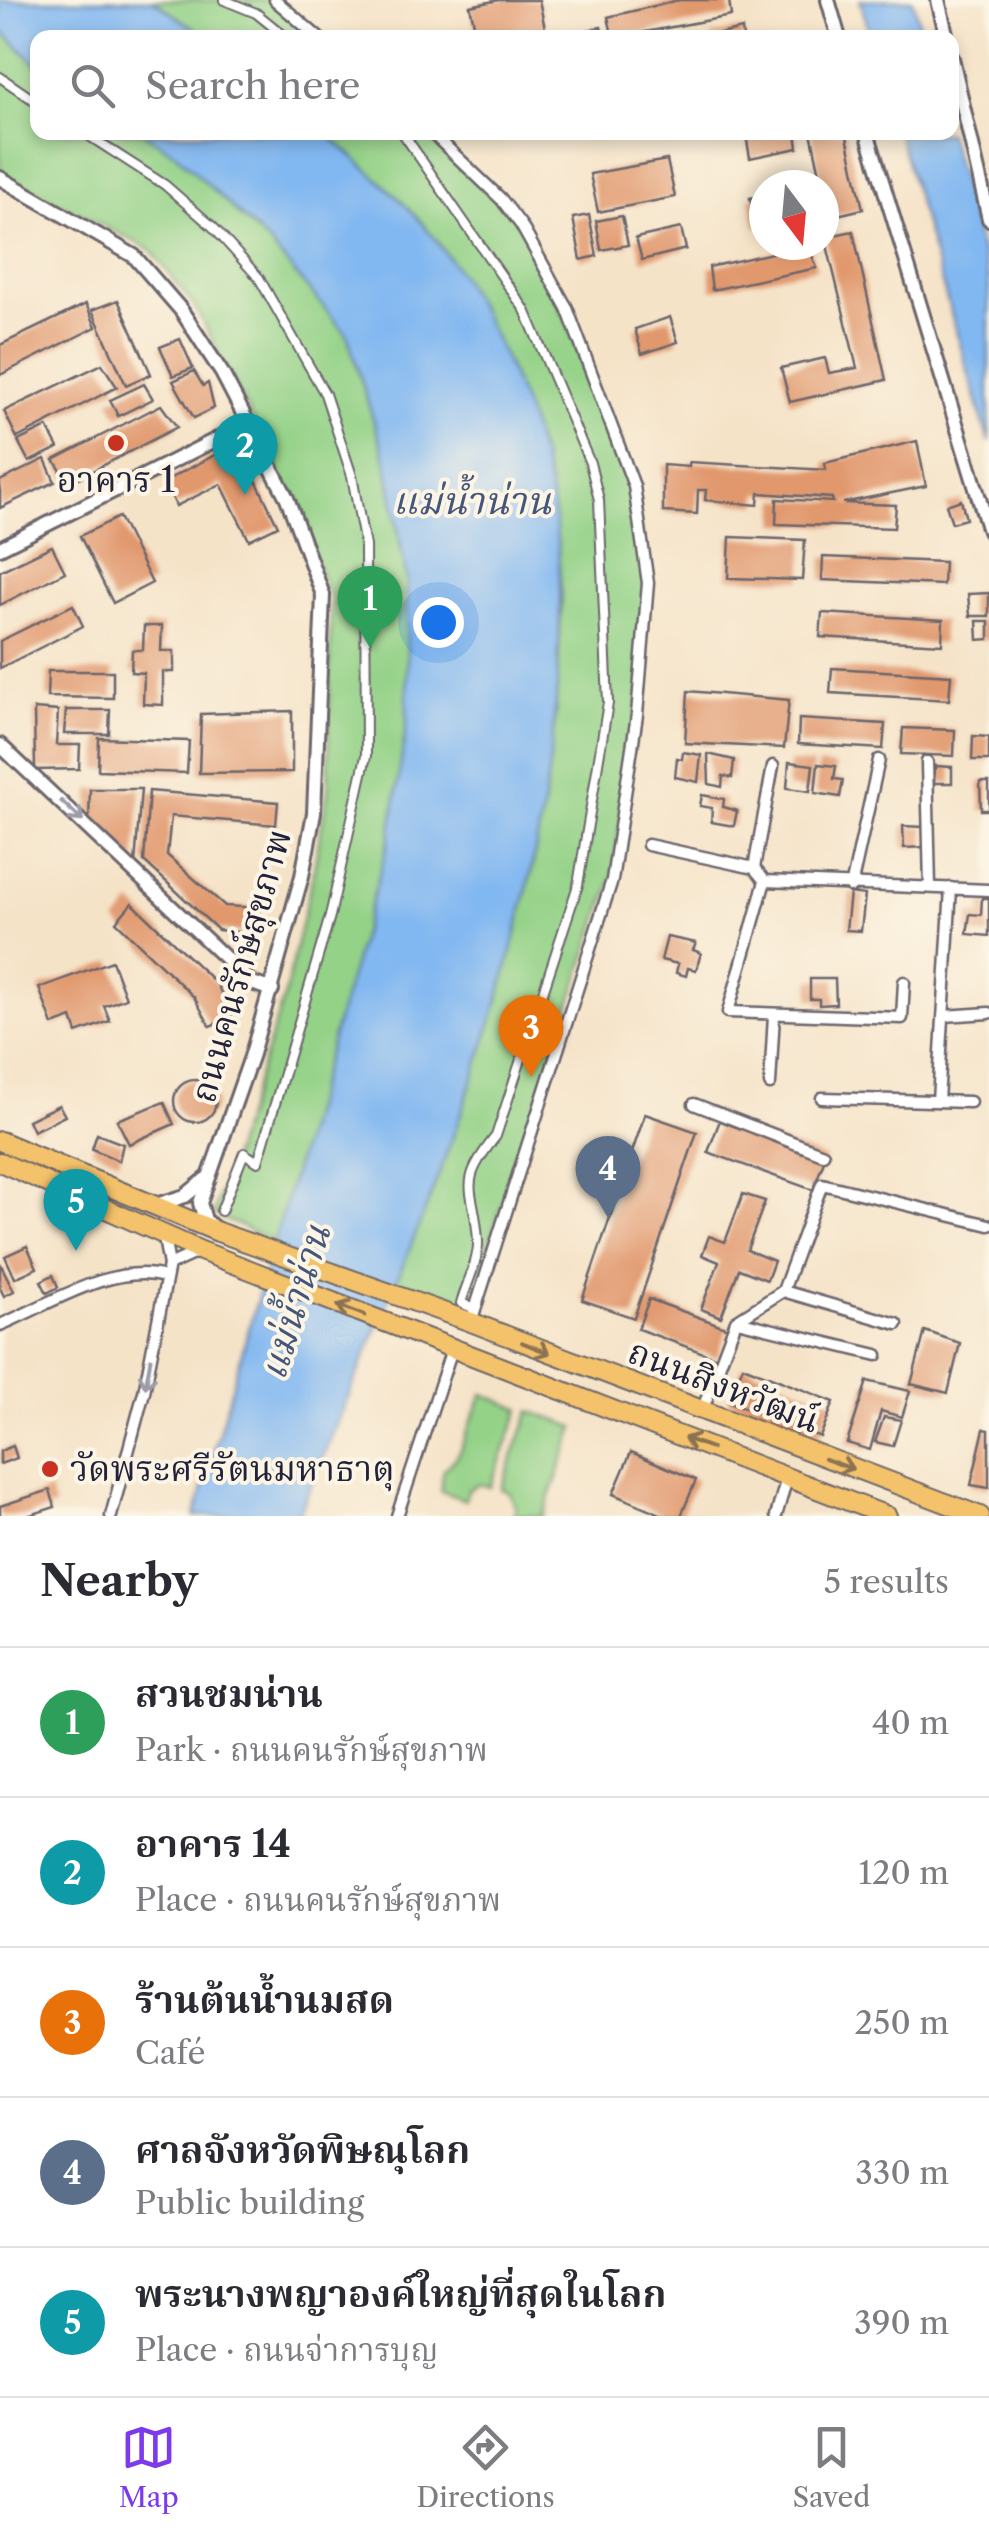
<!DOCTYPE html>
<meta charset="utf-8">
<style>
:root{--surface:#fff;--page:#f7f7f7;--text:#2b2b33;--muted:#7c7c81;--line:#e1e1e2;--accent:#7c3aed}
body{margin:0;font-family:"Libre Caslon Text","Noto Serif Thai",serif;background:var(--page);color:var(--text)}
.compass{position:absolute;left:749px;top:170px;width:90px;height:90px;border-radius:50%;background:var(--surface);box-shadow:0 5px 15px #0003;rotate:164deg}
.you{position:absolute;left:438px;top:622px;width:35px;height:35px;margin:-25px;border:8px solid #fff;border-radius:50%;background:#1a73e8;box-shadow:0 0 0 15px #1a73e833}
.badge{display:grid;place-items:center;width:65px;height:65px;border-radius:50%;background:var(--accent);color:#fff;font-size:32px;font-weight:700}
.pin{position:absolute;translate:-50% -82px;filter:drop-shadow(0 2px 5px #0008)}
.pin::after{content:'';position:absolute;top:52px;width:35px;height:30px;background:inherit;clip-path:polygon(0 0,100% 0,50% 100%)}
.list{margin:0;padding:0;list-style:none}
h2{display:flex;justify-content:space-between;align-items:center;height:130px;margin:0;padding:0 40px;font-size:42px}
h2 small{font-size:32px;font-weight:400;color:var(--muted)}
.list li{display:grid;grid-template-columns:65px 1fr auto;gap:30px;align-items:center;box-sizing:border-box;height:150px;padding:0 40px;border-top:2px solid var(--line)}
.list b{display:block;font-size:38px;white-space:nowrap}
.list p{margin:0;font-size:32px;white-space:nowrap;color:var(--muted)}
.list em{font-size:32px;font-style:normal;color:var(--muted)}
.icon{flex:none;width:55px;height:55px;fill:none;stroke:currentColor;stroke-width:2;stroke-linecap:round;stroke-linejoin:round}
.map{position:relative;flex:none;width:989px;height:1516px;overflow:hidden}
.search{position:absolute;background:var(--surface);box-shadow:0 5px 15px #0003;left:30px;right:30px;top:30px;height:110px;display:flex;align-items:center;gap:25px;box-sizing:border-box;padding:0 35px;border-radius:20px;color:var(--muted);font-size:38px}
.sheet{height:880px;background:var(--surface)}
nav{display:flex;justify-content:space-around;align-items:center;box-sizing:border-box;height:140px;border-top:2px solid var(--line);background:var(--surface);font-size:28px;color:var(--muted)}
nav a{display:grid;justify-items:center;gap:5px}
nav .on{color:var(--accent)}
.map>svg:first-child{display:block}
.green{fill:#94d288;stroke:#5b7a62;stroke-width:2.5}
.water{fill:#82b8f1;stroke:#526d96;stroke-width:2.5}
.building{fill:#e1986d}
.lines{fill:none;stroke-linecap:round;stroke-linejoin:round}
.pedestrian-casing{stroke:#6c666c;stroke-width:12}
.minor-casing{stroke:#6c666c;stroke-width:15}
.tertiary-casing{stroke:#6c666c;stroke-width:18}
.primary-casing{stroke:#6c666c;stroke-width:22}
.pedestrian{stroke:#fff;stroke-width:8}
.minor{stroke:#fff;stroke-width:10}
.tertiary{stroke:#fff;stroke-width:12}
.primary{stroke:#f4c26a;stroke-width:18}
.oneway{stroke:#9c9ca7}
.oneway2{stroke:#8b7252}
.poi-dot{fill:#c8321e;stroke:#fcf5e5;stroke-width:4}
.labels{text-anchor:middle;stroke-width:8;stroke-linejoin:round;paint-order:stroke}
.poi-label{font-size:35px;fill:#22223b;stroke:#fcf5e5}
.street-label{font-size:35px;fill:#22223b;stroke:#fcf5e5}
.water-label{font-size:38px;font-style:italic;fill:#44567b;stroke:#fcf5e5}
</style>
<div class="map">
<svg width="989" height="1516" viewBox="0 0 989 1516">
<rect width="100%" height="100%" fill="#fcf5e5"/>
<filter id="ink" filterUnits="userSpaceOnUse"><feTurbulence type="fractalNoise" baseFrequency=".01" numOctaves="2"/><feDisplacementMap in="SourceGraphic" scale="20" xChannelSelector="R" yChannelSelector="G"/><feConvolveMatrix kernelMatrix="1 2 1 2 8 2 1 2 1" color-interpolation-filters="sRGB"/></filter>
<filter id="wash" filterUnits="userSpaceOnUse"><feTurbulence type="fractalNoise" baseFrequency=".0048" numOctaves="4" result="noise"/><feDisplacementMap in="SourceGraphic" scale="40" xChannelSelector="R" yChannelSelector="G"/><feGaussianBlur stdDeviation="2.25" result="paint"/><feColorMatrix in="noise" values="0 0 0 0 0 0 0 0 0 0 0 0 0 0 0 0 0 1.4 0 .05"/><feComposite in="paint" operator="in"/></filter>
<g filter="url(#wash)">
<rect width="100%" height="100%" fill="#f5e3c8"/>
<g class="green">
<polygon points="153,0 275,0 319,37 206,37"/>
<polygon points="0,29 37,65 38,132 143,133 176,154 269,243 347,334 387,464 407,581 407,720 388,856 286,1247 213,1214 285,994 313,874 328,791 331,599 277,468 236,386 195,307 151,250 0,173"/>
<polygon points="326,133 431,133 501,199 538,250 634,486 647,591 641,683 612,880 465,1313 394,1284 502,983 533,865 555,718 562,595 549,484 526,412 495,342 439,243"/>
<polygon points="483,1394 520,1409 490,1487 480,1484 468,1490 465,1500 440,1491 444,1469 457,1457"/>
<polygon points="530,1411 575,1427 543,1516 513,1516 516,1508 509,1492 501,1489"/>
</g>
<g class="water">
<polygon points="0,0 153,0 206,37 38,38 37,65 0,29"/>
<polygon points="860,0 913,0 923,37 871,37"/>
<path d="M143,133H326C364,167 408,202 439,244C486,308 530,405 548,483C563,544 561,609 558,670C543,969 411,1244 298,1516H195L390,837L407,720V581L387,464L347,334L269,243L176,154Z"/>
<polygon points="898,133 948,133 989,280 989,443"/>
</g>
<g id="blocks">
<g class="building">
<polygon points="499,0 539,0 547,38 477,38 470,6"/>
<polygon points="679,0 729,0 731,16 613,38 608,17"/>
<polygon points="601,27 604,38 562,38 562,36"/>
<polygon points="742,29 743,38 711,38 711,36"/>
<polygon points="760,132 796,132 798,148 750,158 746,135"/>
<polygon points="811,132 846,132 863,209 829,217"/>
<polygon points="667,160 675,197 598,212 590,174"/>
<polygon points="764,195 764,225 756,227 750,198"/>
<polygon points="589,215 597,256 581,260 573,218"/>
<polygon points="622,216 628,245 601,250 596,221"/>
<polygon points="681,228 686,249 642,260 636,238"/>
<polygon points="853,231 886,380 790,402 781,368 825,358 829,373 857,368 825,237"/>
<polygon points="808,245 817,268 712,290 709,267"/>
<polygon points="118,300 151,374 126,385 92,310"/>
<polygon points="86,304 96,327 0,375 0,345"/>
<polygon points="670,317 678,342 642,354 635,329"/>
<polygon points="180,339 193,368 173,376 160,347"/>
<polygon points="102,364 117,387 17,438 4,411"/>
<polygon points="194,371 203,386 208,383 214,408 194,418 173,381"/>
<polygon points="144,384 153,399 118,416 110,400"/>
<polygon points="161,405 177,427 69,483 54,460"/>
<polygon points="47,427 58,448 29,462 18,441"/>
<polygon points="917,441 926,486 843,503 896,505 894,528 776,524 777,499 833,502 832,498 759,493 758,505 705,500 706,490 698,490 697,514 663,512 663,465 689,467 689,462 826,470 825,463"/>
<polygon points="238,443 278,526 249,540 221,484 176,506 165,481"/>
<polygon points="45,459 55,482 0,508 0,481"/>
<polygon points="961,500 966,519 952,523 946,505"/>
<polygon points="119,517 152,583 113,603 80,536"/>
<polygon points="730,537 805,540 802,580 728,578"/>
<polygon points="52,546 65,572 0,605 0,571"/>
<polygon points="823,557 944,562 943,585 822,580"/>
<polygon points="989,593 989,616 970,616 968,594"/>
<polygon points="73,605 83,626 0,668 0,641"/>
<polygon points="822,613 943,620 942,644 820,637"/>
<polygon points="977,621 989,621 989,639 978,640"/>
<polygon points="144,626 162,626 161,651 174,651 174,672 163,672 163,705 143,704 144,673 131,672 132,650 143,650"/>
<polygon points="832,668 951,675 949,700 830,693"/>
<polygon points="48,671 113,671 113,698 47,697"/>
<polygon points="688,691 789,700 784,748 685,743"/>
<polygon points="34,709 58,711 56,745 80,745 79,769 35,770"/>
<polygon points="66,710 110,710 109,734 64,734"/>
<polygon points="292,711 292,772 199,773 201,714"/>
<polygon points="799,719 885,724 883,749 798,744"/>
<polygon points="903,728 955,730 954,756 901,754"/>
<polygon points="973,736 989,737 989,760 972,760"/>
<polygon points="99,738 189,741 187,773 98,770"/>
<polygon points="683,752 701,755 698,782 675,777 677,758 682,759"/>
<polygon points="708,754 734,760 732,778 723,776 722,787 709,784"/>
<polygon points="789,762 813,765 810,791 787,788"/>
<polygon points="818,764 836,766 834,779 843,780 840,797 815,793"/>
<polygon points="935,766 952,767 952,783 934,783"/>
<polygon points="980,782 989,782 989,810 981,810"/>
<polygon points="90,789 141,789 135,864 89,822"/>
<polygon points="149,791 278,802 276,825 171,816 167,855 225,906 260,908 258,934 218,930 144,861"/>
<polygon points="702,795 724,799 723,807 737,811 734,826 711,822 712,808 700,806"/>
<polygon points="903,826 924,827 925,847 904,848"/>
<polygon points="850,893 865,895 861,931 846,930"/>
<polygon points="982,898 989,898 989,936 967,934 970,914 981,915"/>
<polygon points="132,903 217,984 232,1017 210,1026 194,997 116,922"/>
<polygon points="667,937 696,943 693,950 701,953 696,970 688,968 686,976 676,973 678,964 661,960"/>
<polygon points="112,961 126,998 104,1006 110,1021 77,1033 72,1018 53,1025 39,988"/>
<polygon points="810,979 835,979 836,1004 819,1005 819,999 810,999"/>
<circle cx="195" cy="1101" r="21"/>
<polygon points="164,1102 174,1124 129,1144 117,1120"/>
<polygon points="59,1105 65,1116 33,1131 28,1120"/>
<polygon points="645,1114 697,1132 634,1318 582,1300"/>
<polygon points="720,1120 825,1158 813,1190 708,1152"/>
<polygon points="97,1134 123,1144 119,1161 92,1149"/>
<polygon points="743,1194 765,1201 747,1250 774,1261 767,1280 739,1269 721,1317 701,1309 719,1262 702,1255 709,1236 725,1242"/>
<polygon points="27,1246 37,1268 15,1278 5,1256"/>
<polygon points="0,1263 14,1291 4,1296 0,1288"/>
<polygon points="53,1275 58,1287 47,1293 41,1281"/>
<polygon points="649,1299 728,1328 717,1358 638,1329"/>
<polygon points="925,1331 960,1343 948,1393 911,1384"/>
<polygon points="743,1366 834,1402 820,1437 728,1401"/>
<polygon points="867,1381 910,1391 902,1417 881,1411 870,1450 847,1443"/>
<polygon points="884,1417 901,1420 893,1446 875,1442"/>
<polygon points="984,1429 989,1430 989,1488 971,1485"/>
<polygon points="13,1446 17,1458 0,1464 0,1451"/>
<polygon points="631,1452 696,1480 681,1516 665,1516 613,1494"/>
<polygon points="50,1490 55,1507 27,1516 0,1516 0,1506"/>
</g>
</g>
</g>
<g filter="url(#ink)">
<use href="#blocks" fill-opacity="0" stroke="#6c666c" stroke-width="2.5"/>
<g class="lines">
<defs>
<g id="pedestrian">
<polyline points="224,0 256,13 287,38"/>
<polyline points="0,77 38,103"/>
<polyline points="83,132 165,185 213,227 259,278 325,394 352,476 365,546 366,756 330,916 258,1162 244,1153 221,1211"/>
<path d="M402,132L525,310L590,463L599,500L608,703L578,885L496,1136C455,1187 475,1185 478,1241C479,1260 466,1285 461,1303L473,1308"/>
</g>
<g id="minor">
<polyline points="275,0 319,38"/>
<polyline points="431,132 501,199 521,225 567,308 634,486 648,583 637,715 612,880 471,1322"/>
<polyline points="927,762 930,887"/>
<polyline points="648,845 754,868 765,881 989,890"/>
<polyline points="754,868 773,766"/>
<polyline points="765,881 728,1012 902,1018 904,982"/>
<polyline points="851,887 879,760"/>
<polyline points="944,1016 989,1013"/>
<polyline points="770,1084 774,1015"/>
<polyline points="822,1098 970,1102"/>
<polyline points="938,1101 951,888"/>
<polyline points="694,1104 823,1154"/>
<polyline points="163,1233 169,1265 200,1251"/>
<polyline points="783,1291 897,1324"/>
<polyline points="737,1321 877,1355"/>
<path d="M0,1325C48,1305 113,1262 165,1277"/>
<polyline points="702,1411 736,1321 783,1291 822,1184 989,1225"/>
<polyline points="111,1516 144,1392 169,1265"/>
<polyline points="397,1516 452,1349"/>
<polyline points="776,1516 787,1478"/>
</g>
<g id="tertiary">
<polyline points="828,0 839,38"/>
<polyline points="938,0 947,38"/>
<polyline points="952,58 989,219"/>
<polyline points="867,132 989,531"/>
<polyline points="0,178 134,256 181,310 222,373 287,498 323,595 314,813 302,876 252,1054 200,1203 205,1220 215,1229"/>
<polyline points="0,548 247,424"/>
<polyline points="0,745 252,983 272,990"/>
<polyline points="156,1205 185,1196 206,1179"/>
</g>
<g id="primary">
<polyline points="0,1141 218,1232 471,1322 980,1516"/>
<polyline points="0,1162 201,1251 887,1516"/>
</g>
</defs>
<use href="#pedestrian" class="pedestrian-casing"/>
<use href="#minor" class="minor-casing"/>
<use href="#tertiary" class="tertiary-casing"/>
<use href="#primary" class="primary-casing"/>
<use href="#pedestrian" class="pedestrian"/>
<use href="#minor" class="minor"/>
<use href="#tertiary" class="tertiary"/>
<use href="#primary" class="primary"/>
</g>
<defs><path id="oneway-shaft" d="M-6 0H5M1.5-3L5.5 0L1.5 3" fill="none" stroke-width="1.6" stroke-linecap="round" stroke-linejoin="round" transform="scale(2.5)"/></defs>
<g class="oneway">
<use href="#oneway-shaft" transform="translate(72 811) rotate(43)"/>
<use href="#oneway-shaft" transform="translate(148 1373) rotate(100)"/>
</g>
<g class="oneway2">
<use href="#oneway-shaft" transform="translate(351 1310) rotate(-159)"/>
<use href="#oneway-shaft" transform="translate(536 1348) rotate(22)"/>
<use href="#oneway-shaft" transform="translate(698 1443) rotate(-159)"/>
<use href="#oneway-shaft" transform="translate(839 1464) rotate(20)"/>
</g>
</g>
<g class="poi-dot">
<circle cx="116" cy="443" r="10"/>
<circle cx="50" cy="1469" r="10"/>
</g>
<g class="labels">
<g class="poi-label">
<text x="116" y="492">อาคาร 1</text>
<text x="70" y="1481" text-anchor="start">วัดพระศรีรัตนมหาธาตุ</text>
</g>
<g class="street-label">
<text transform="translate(241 966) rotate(-74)" y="12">ถนนคนรักษ์สุขภาพ</text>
<text transform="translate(724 1386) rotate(21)" y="12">ถนนสิงหวัฒน์</text>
</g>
<g class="water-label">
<text x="472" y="514">แม่น้ำน่าน</text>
<text transform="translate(295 1302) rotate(-73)" y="13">แม่น้ำน่าน</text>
</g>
</g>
</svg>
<svg class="compass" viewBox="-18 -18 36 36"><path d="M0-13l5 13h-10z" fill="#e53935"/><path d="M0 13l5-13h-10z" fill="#7c7c81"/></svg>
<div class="you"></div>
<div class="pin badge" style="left:370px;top:648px;background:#2e9e5b">1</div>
<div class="pin badge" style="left:245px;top:495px;background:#0f9aa8">2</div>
<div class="pin badge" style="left:531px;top:1077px;background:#e8710a">3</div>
<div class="pin badge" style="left:608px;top:1218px;background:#5c6f8a">4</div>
<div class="pin badge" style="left:76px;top:1251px;background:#0f9aa8">5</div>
<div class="search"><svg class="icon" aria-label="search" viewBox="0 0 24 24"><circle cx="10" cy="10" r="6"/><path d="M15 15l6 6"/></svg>Search here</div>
</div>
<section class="sheet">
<h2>Nearby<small>5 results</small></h2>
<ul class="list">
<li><span class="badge" style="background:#2e9e5b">1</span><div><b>สวนชมน่าน</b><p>Park · ถนนคนรักษ์สุขภาพ</p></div><em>40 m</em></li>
<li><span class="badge" style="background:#0f9aa8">2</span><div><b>อาคาร 14</b><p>Place · ถนนคนรักษ์สุขภาพ</p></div><em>120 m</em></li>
<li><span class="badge" style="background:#e8710a">3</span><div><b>ร้านต้นน้ำนมสด</b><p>Café</p></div><em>250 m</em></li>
<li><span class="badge" style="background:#5c6f8a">4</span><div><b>ศาลจังหวัดพิษณุโลก</b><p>Public building</p></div><em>330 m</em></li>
<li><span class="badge" style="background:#0f9aa8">5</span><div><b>พระนางพญาองค์ใหญ่ที่สุดในโลก</b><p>Place · ถนนจ่าการบุญ</p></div><em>390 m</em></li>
</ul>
</section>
<nav>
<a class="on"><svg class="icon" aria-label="map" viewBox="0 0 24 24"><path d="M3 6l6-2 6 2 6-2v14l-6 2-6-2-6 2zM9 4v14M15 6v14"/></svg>Map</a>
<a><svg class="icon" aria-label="directions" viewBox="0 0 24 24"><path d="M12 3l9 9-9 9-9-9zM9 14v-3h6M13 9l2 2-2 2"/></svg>Directions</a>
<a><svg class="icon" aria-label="saved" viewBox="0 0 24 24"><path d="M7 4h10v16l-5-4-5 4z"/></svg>Saved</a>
</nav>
